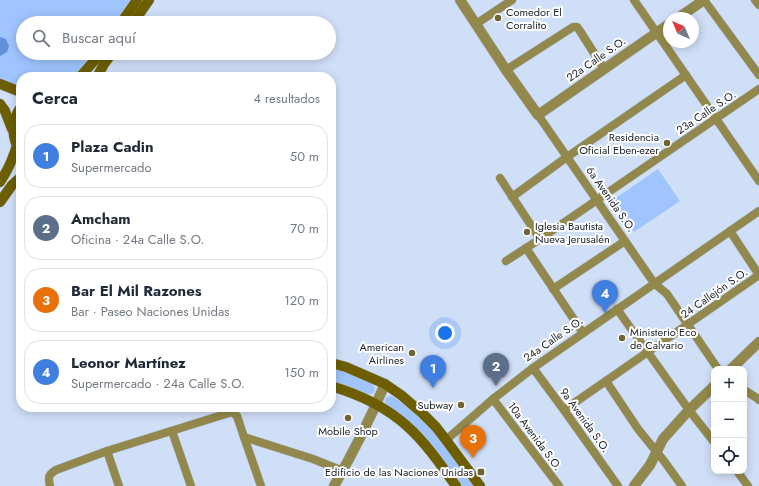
<!DOCTYPE html>
<html lang="es">
<meta charset="utf-8">
<style>
:root{--surface:#fff;--page:#f2f2f3;--text:#1f2937;--muted:#747a83;--line:#e0e1e3;--accent:#ea580c}
body{margin:0;font-family:Jost,sans-serif;background:var(--page);color:var(--text)}
.controls{position:absolute;right:12px;bottom:12px;display:grid;overflow:hidden;border-radius:8px;box-shadow:0 2px 10px #0003}
.controls button{width:36px;height:36px;display:grid;place-items:center;padding:0;border:0;border-bottom:1px solid var(--line);background:var(--surface);color:var(--text);font:20px sans-serif}
.compass{position:absolute;left:663px;top:12px;width:36px;height:36px;border-radius:50%;background:var(--surface);box-shadow:0 2px 10px #0003;rotate:316deg}
.you{position:absolute;left:445px;top:333px;width:14px;height:14px;margin:-10px;border:3px solid #fff;border-radius:50%;background:#1a73e8;box-shadow:0 0 0 6px #1a73e833}
.badge{display:grid;place-items:center;width:26px;height:26px;border-radius:50%;background:var(--accent);color:#fff;font-size:13px;font-weight:700}
.pin{position:absolute;translate:-50% -33px;filter:drop-shadow(0 1px 2px #0008)}
.pin::after{content:'';position:absolute;top:21px;width:14px;height:12px;background:inherit;clip-path:polygon(0 0,100% 0,50% 100%)}
.list{margin:0;padding:0;list-style:none}
h2{display:flex;justify-content:space-between;align-items:center;height:52px;margin:0;padding:0 16px;font-size:17px}
h2 small{font-size:13px;font-weight:400;color:var(--muted)}
.list li{display:grid;grid-template-columns:26px 1fr auto;gap:12px;align-items:center;box-sizing:border-box;height:64px;margin:0 8px 8px;padding:0 8px;border:1px solid var(--line);border-radius:16px}
.list b{display:block;font-size:15px;white-space:nowrap}
.list p{margin:0;font-size:13px;white-space:nowrap;color:var(--muted)}
.list em{font-size:13px;font-style:normal;color:var(--muted)}
.icon{flex:none;width:22px;height:22px;fill:none;stroke:currentColor;stroke-width:2;stroke-linecap:round;stroke-linejoin:round}
.map{position:relative;flex:none;width:759px;height:486px;overflow:hidden}
.search{position:absolute;background:var(--surface);box-shadow:0 2px 10px #0003;left:16px;top:16px;width:320px;height:44px;display:flex;align-items:center;gap:10px;box-sizing:border-box;padding:0 14px;border-radius:22px;color:var(--muted);font-size:15px}
.panel{position:absolute;background:var(--surface);box-shadow:0 2px 10px #0003;left:16px;top:72px;width:320px;height:340px;border-radius:16px}
.map>svg:first-child{display:block}
.green{fill:#9fc4fe}
.water{fill:#6090d9}
.lines{fill:none;stroke-linecap:round;stroke-linejoin:round}
.minor-casing{stroke:#afbcd3;stroke-width:9}
.tertiary-casing{stroke:#afbcd3;stroke-width:11}
.secondary-casing{stroke:#afbcd3;stroke-width:11}
.minor{stroke:#93884b;stroke-width:8}
.tertiary{stroke:#93884b;stroke-width:10}
.secondary{stroke:#6c5e01;stroke-width:10}
.poi-dot{fill:#6f6532;stroke:#fff;stroke-width:1.5}
.labels{text-anchor:middle;stroke-width:4;stroke-linejoin:round;paint-order:stroke}
.poi-label{font-size:11px;fill:#191f28;stroke:#fff;text-anchor:end}
.street-label{font-size:11px;fill:#191f28;stroke:#fff}
</style>
<div class="map">
<svg width="759" height="486" viewBox="0 0 759 486">
<rect width="100%" height="100%" fill="#d0dff8"/>
<g class="green">
<polygon points="0,0 137,0 121,23 23,23 23,53 101,53 80,77 21,77 21,91 0,84"/>
<polygon points="658,169 680,201 634,232 613,200"/>
<path d="M331,367C339,369 368,380 373,385C375,388 374,388 375,391L372,394H366L331,381Z"/>
<polygon points="391,396 395,398 408,407 426,424 436,434 474,486 458,486 386,406 385,400 387,397"/>
</g>
<polygon class="water" points="0,37 6,39 9,46 7,52 0,56"/>
<g class="lines">
<defs>
<g id="minor">
<polyline points="634,0 759,181"/>
<polyline points="704,0 759,75"/>
<polyline points="755,0 759,5"/>
<polyline points="476,24 512,0"/>
<polyline points="506,70 573,27 577,27 580,31 604,69"/>
<polyline points="538,115 654,283 667,294 718,369"/>
<polyline points="500,178 540,239"/>
<polyline points="512,197 567,157 686,75"/>
<polyline points="730,231 759,275"/>
<polyline points="526,248 583,333"/>
<polyline points="506,261 540,239 759,89"/>
<polyline points="553,289 625,241"/>
<polyline points="617,309 689,410 714,442"/>
<polyline points="533,368 564,410 618,486"/>
<polyline points="606,381 638,429 664,461 682,486"/>
<polyline points="744,390 757,398 759,400"/>
<polyline points="493,399 559,486"/>
<polyline points="564,410 759,275"/>
<polyline points="172,431 191,486"/>
<polyline points="244,437 261,486"/>
<polyline points="446,440 493,399 533,368 759,211"/>
<polyline points="107,451 119,486"/>
<polyline points="737,471 748,486"/>
<path d="M50,486C48,477 48,475 56,470L107,451L232,412L237,416L244,437L313,459L343,471"/>
</g>
<g id="tertiary">
<polyline points="460,0 506,70 538,115 669,24"/>
<polyline points="678,18 704,0"/>
<polyline points="731,369 759,342"/>
<path d="M334,486C353,453 370,419 385,384"/>
<polyline points="634,486 650,465 663,439 689,410 714,386"/>
</g>
<g id="secondary">
<polyline points="121,23 137,0"/>
<polyline points="133,23 149,0"/>
<polyline points="80,77 101,53"/>
<polyline points="97,77 104,64 112,53"/>
<polyline points="0,84 21,92"/>
<polyline points="0,104 5,111 12,129"/>
<path d="M21,107C11,120 11,139 21,152"/>
<path d="M0,182C8,170 13,159 17,145"/>
<polyline points="0,202 12,185 21,177"/>
<polyline points="331,363 346,367 385,384 401,395 422,413 436,427 446,440 480,486"/>
<path d="M331,386C358,394 386,407 407,426C426,443 441,465 456,486"/>
</g>
</defs>
<use href="#minor" class="minor-casing"/>
<use href="#tertiary" class="tertiary-casing"/>
<use href="#secondary" class="secondary-casing"/>
<use href="#minor" class="minor"/>
<use href="#tertiary" class="tertiary"/>
<use href="#secondary" class="secondary"/>
</g>
<g class="poi-dot">
<circle cx="498" cy="18" r="4"/>
<circle cx="667" cy="143" r="4"/>
<circle cx="527" cy="232" r="4"/>
<circle cx="622" cy="338" r="4"/>
<circle cx="412" cy="353" r="4"/>
<circle cx="461" cy="405" r="4"/>
<circle cx="348" cy="418" r="4"/>
<rect x="477" y="468" width="8" height="8" rx="2"/>
</g>
<g class="labels">
<g class="poi-label">
<text x="506" y="16" text-anchor="start">Comedor El<tspan x="506" dy="13">Corralito</tspan></text>
<text x="659" y="141">Residencia<tspan x="659" dy="13">Oficial Eben-ezer</tspan></text>
<text x="535" y="230" text-anchor="start">Iglesia Bautista<tspan x="535" dy="13">Nueva Jerusalén</tspan></text>
<text x="630" y="336" text-anchor="start">Ministerio Eco<tspan x="630" dy="13">de Calvario</tspan></text>
<text x="404" y="351">American<tspan x="404" dy="13">Airlines</tspan></text>
<text x="453" y="409">Subway</text>
<text x="348" y="435" text-anchor="middle">Mobile Shop</text>
<text x="473" y="476">Edificio de las Naciones Unidas</text>
</g>
<g class="street-label">
<text transform="translate(596 59) rotate(-35)" y="4">22a Calle S.O.</text>
<text transform="translate(706 112) rotate(-34)" y="4">23a Calle S.O.</text>
<text transform="translate(611 199) rotate(55)" y="4">6a Avenida S.O.</text>
<text transform="translate(714 293) rotate(-35)" y="4">24 Callejón S.O.</text>
<text transform="translate(553 339) rotate(-35)" y="4">24a Calle S.O.</text>
<text transform="translate(585 420) rotate(54)" y="4">9a Avenida S.O.</text>
<text transform="translate(535 436) rotate(53)" y="4">10a Avenida S.O.</text>
</g>
</g>
</svg>
<div class="controls">
<button>+</button>
<button>−</button>
<button><svg class="icon" aria-label="locate" viewBox="0 0 24 24"><circle cx="12" cy="12" r="6"/><path d="M12 2v4M12 18v4M2 12h4M18 12h4"/></svg></button>
</div>
<svg class="compass" viewBox="-18 -18 36 36"><path d="M0-13l5 13h-10z" fill="#e53935"/><path d="M0 13l5-13h-10z" fill="#747a83"/></svg>
<div class="you"></div>
<div class="pin badge" style="left:433px;top:388px;background:#3f7fe0">1</div>
<div class="pin badge" style="left:496px;top:386px;background:#5c6f8a">2</div>
<div class="pin badge" style="left:473px;top:458px;background:#e8710a">3</div>
<div class="pin badge" style="left:605px;top:313px;background:#3f7fe0">4</div>
<div class="search"><svg class="icon" aria-label="search" viewBox="0 0 24 24"><circle cx="10" cy="10" r="6"/><path d="M15 15l6 6"/></svg>Buscar aquí</div>
<section class="panel">
<h2>Cerca<small>4 resultados</small></h2>
<ul class="list">
<li><span class="badge" style="background:#3f7fe0">1</span><div><b>Plaza Cadin</b><p>Supermercado</p></div><em>50 m</em></li>
<li><span class="badge" style="background:#5c6f8a">2</span><div><b>Amcham</b><p>Oficina · 24a Calle S.O.</p></div><em>70 m</em></li>
<li><span class="badge" style="background:#e8710a">3</span><div><b>Bar El Mil Razones</b><p>Bar · Paseo Naciones Unidas</p></div><em>120 m</em></li>
<li><span class="badge" style="background:#3f7fe0">4</span><div><b>Leonor Martínez</b><p>Supermercado · 24a Calle S.O.</p></div><em>150 m</em></li>
</ul>
</section>
</div>
